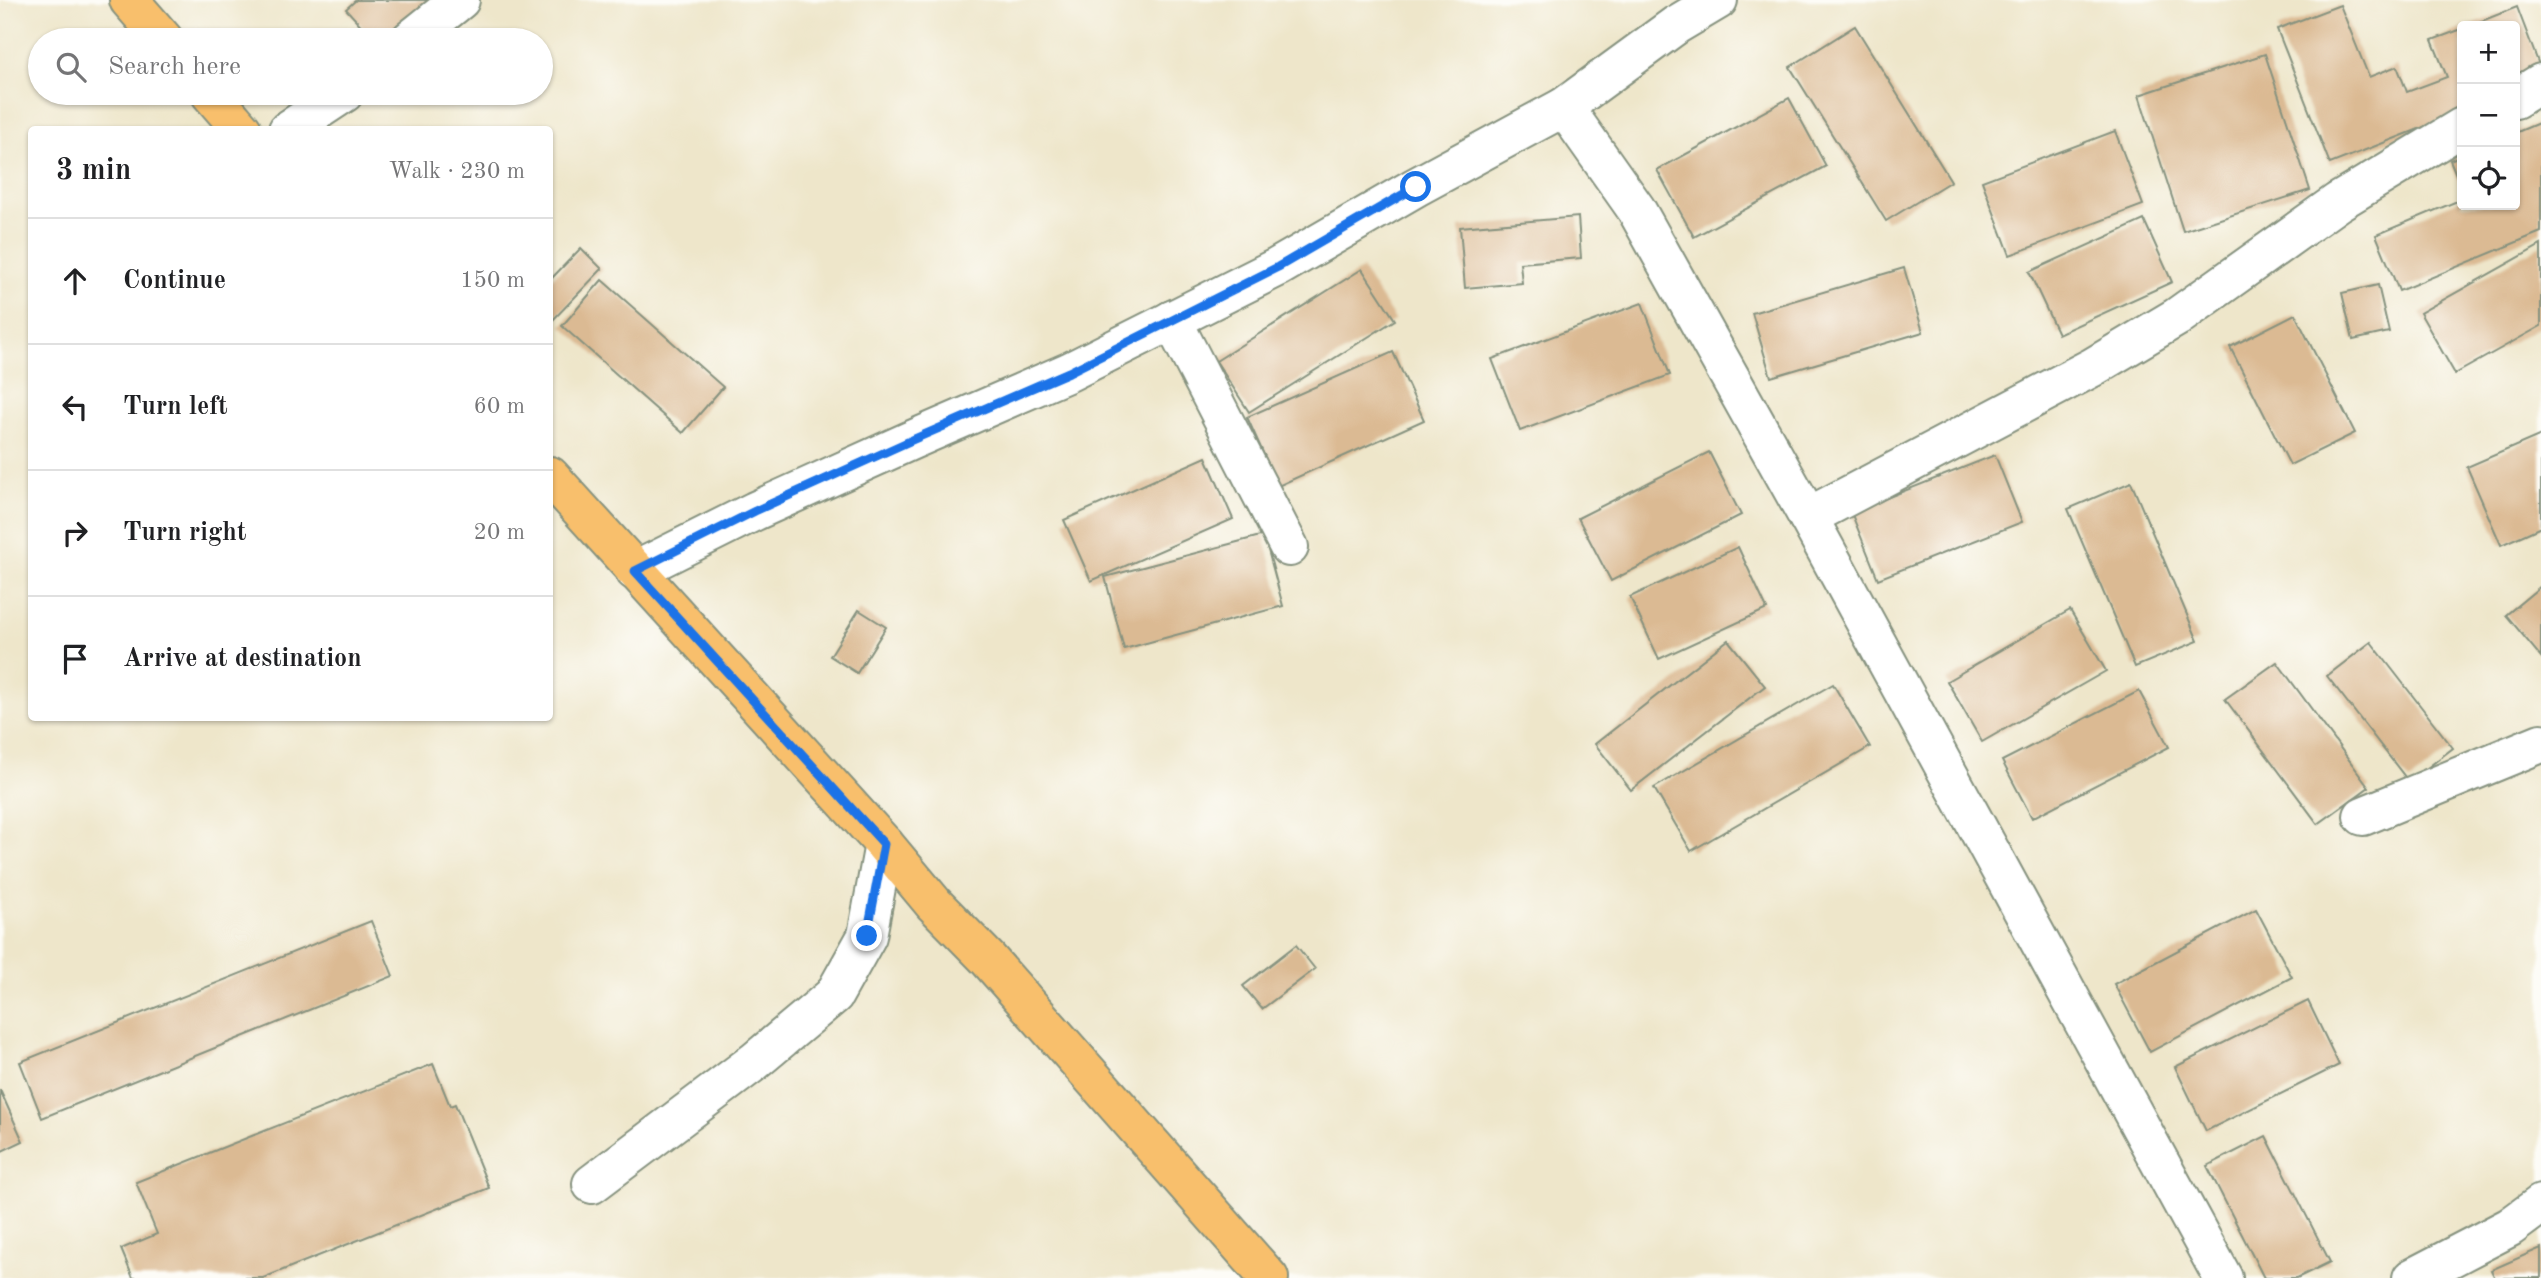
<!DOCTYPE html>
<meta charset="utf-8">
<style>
:root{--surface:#fff;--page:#f6f6f6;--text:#202124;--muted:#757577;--line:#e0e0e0}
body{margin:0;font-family:"Old Standard TT",serif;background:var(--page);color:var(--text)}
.controls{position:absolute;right:21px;top:21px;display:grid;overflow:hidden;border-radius:7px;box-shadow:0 2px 5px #0004}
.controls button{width:63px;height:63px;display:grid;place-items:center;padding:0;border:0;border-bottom:2px solid var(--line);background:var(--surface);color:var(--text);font:35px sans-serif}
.stop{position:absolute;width:21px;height:21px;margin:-16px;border:5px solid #1a73e8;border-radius:50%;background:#fff}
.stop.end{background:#1a73e8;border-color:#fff;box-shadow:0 2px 7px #0008}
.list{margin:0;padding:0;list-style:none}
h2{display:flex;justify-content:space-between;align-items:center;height:91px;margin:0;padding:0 28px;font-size:30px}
h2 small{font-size:23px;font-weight:400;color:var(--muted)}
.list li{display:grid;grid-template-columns:46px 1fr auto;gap:21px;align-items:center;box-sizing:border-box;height:126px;padding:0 28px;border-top:2px solid var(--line)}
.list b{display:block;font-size:26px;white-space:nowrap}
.list em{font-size:23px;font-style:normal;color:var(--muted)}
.icon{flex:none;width:38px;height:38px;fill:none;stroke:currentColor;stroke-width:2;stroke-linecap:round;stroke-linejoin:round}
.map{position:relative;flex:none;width:2541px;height:1278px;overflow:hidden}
.search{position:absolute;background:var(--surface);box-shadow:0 2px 5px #0004;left:28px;top:28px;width:525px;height:77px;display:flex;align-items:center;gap:18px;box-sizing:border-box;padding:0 24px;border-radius:38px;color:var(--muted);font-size:26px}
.panel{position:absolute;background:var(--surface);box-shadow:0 2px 5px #0004;left:28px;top:126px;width:525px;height:595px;border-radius:7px}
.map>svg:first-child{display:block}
.building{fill:#dbba93}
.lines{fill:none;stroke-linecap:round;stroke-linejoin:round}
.minor-casing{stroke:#86927f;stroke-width:42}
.major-casing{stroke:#86927f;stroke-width:42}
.minor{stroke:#fff;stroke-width:38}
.major{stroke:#f8bf6c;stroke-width:38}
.route{stroke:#1a73e8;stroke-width:9}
</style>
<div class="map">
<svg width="2541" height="1278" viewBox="0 0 2541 1278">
<rect width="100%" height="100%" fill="#fdfcf7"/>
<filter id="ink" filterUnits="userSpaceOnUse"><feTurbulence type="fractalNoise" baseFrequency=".0143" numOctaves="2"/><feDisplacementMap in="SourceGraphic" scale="14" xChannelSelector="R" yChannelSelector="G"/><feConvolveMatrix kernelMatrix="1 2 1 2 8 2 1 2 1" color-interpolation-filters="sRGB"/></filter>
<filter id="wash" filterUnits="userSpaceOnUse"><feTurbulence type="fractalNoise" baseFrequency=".00686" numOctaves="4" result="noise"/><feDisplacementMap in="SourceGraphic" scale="28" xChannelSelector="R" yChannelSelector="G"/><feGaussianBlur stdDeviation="1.57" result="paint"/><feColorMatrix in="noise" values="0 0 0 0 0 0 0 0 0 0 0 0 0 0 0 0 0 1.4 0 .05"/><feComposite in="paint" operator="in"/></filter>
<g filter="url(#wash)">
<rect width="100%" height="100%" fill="#eee6ca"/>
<g id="blocks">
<g class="building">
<polygon points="356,0 433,0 389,40 374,40 346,9"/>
<polygon points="2340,5 2369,77 2397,66 2407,92 2447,77 2432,40 2462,29 2462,112 2330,164 2277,29"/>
<polygon points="2517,7 2541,70 2515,91 2515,26 2469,26"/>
<polygon points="1855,26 1951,181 1886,221 1790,67"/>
<polygon points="2265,54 2310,190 2183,231 2139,95"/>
<polygon points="1789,98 1826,166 1694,237 1657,170"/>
<polygon points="2541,122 2541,232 2399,291 2376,235 2462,199 2462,205 2515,205 2515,133"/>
<polygon points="2115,131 2143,205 2010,255 1982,181"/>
<polygon points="2462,155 2462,189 2450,160"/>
<polygon points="1578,217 1581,258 1520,263 1522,283 1465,288 1460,227"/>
<polygon points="2144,220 2172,282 2058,334 2029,272"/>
<polygon points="2541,245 2541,326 2455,374 2420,313"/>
<polygon points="581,248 602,269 550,323 550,280"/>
<polygon points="1904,268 1923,332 1771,377 1752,313"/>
<polygon points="1362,269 1395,320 1249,412 1216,361"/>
<polygon points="602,280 723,387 683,433 562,326"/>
<polygon points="2378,285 2389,332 2353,340 2342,293"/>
<polygon points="1642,303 1670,375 1520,431 1492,359"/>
<polygon points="2295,314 2355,433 2290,465 2230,347"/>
<polygon points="1393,352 1424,420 1278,486 1247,417"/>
<polygon points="2541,435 2541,527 2501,545 2467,467"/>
<polygon points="1709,452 1741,515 1611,581 1578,518"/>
<polygon points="1995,455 2022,522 1878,579 1851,512"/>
<polygon points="1206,457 1233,519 1091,581 1064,520"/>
<polygon points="2131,482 2198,641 2135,667 2068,509"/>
<polygon points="1264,535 1283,606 1124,649 1105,577"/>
<polygon points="1738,547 1767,609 1659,659 1630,597"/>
<polygon points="2541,586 2541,657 2506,615"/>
<polygon points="859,610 886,627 857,673 830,656"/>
<polygon points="2070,610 2106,671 1982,742 1947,681"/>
<polygon points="1728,640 1765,686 1631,790 1595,744"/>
<polygon points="2371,642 2453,748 2409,782 2327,676"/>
<polygon points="2277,662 2369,787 2318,824 2225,699"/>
<polygon points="1833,684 1870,747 1691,851 1654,788"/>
<polygon points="2139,691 2169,747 2032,818 2002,761"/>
<polygon points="2256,909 2292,977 2150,1052 2114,984"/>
<polygon points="371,921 393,976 42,1118 20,1062"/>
<polygon points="1296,945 1315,969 1262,1009 1243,986"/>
<polygon points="2308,1001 2339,1065 2206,1131 2175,1067"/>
<polygon points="433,1064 450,1106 455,1104 489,1188 263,1278 133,1278 121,1249 157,1234 136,1182"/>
<polygon points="0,1090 23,1141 0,1152"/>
<polygon points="2266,1136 2330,1262 2297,1278 2264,1278 2207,1166"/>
<polygon points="2541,1248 2541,1278 2495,1278 2491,1270"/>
</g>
</g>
</g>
<g filter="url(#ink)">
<use href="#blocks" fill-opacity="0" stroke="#86927f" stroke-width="2"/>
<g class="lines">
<defs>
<g id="minor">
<polyline points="410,40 460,0"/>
<polyline points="2515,99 2541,83"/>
<polyline points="1564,107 1636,209 1808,517 2093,367 2177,317 2338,202 2462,127"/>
<polyline points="288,130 344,93"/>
<polyline points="1172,320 1289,547"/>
<polyline points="1808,517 2223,1278"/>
<polyline points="635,571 755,511 912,440 1069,372 1278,267 1416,187 1564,107 1676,25 1718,0"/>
<polyline points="2363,816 2541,743"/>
<polyline points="592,1184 754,1062 834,995 867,936 884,844"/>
<polyline points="2412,1278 2510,1227 2541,1204"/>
</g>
<g id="major">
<polyline points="129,0 164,40"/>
<polyline points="210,93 242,130"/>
<polyline points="550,476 884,844 934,904 988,959 1269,1278"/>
</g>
</defs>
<use href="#minor" class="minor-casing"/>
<use href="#major" class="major-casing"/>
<use href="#minor" class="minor"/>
<use href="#major" class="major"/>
</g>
</g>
<g class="lines" filter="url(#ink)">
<polyline class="route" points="867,936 884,844 635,571 755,511 912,440 1069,372 1278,267 1416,187"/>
</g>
</svg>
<div class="controls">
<button>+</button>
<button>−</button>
<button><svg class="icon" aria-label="locate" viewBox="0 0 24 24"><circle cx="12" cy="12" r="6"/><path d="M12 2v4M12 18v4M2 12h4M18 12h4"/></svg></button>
</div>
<div class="stop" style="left:1416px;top:187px"></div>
<div class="stop end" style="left:867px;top:936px"></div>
<div class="search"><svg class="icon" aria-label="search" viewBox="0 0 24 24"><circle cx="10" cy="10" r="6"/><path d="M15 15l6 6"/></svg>Search here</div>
<section class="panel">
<h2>3 min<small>Walk · 230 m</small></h2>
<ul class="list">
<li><svg class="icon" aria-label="ahead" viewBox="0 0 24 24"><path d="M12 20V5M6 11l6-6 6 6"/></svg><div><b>Continue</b></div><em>150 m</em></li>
<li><svg class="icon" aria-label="left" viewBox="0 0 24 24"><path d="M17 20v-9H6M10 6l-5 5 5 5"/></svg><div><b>Turn left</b></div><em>60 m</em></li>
<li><svg class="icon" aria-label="right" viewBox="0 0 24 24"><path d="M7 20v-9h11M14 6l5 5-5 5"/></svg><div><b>Turn right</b></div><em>20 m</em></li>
<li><svg class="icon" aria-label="arrive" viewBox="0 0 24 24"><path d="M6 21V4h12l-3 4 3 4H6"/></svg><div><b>Arrive at destination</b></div></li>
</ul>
</section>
</div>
